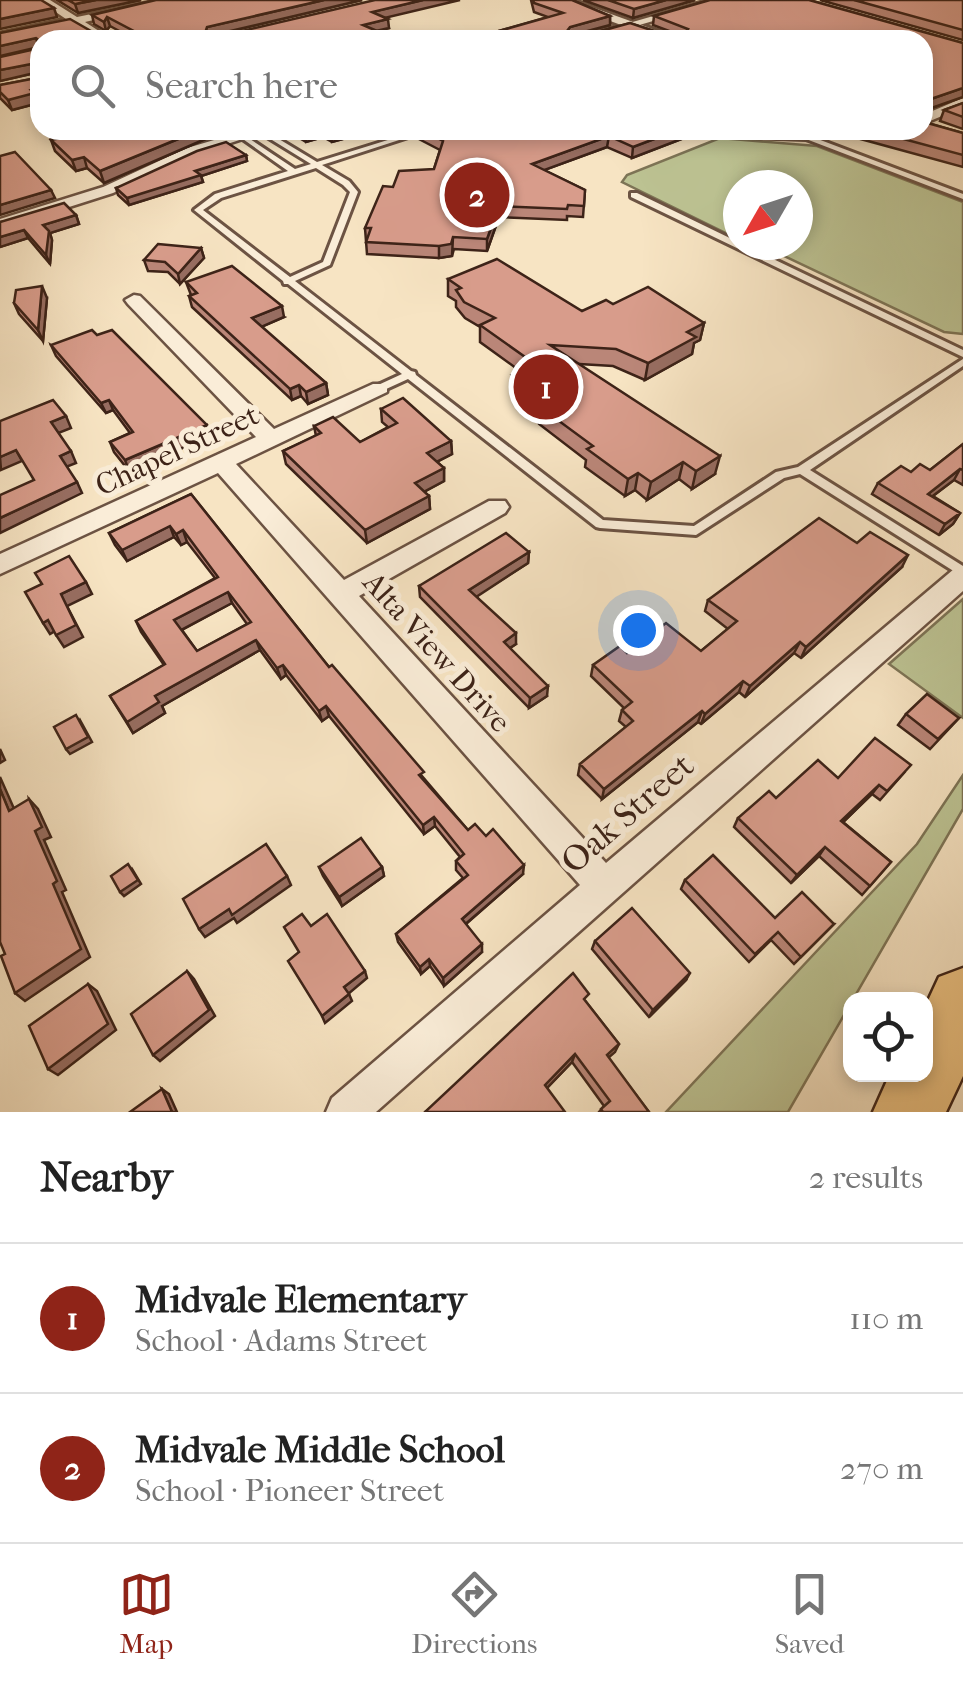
<!DOCTYPE html>
<meta charset="utf-8">
<style>
:root{--surface:#fff;--page:#f6f6f6;--text:#222;--muted:#767676;--line:#e0e0e0;--accent:#8f2418}
body{margin:0;font-family:"IM FELL French Canon",serif;background:var(--page);color:var(--text)}
.controls{position:absolute;right:30px;bottom:30px;display:grid;overflow:hidden;border-radius:20px;box-shadow:0 5px 15px #0003}
.controls button{width:90px;height:90px;display:grid;place-items:center;padding:0;border:0;border-bottom:2px solid var(--line);background:var(--surface);color:var(--text);font:50px sans-serif}
.compass{position:absolute;left:723px;top:170px;width:90px;height:90px;border-radius:50%;background:var(--surface);box-shadow:0 5px 15px #0003;rotate:231deg}
.you{position:absolute;left:638px;top:630px;width:35px;height:35px;margin:-25px;border:8px solid #fff;border-radius:50%;background:#1a73e8;box-shadow:0 0 0 15px #1a73e833}
.badge{display:grid;place-items:center;width:65px;height:65px;border-radius:50%;background:var(--accent);color:#fff;font-size:32px;font-weight:700}
.pin{position:absolute;translate:-50% -50%;border:5px solid #fff;box-shadow:0 2px 10px #0006}
.list{margin:0;padding:0;list-style:none}
h2{display:flex;justify-content:space-between;align-items:center;height:130px;margin:0;padding:0 40px;font-size:42px}
h2 small{font-size:32px;font-weight:400;color:var(--muted)}
.list li{display:grid;grid-template-columns:65px 1fr auto;gap:30px;align-items:center;box-sizing:border-box;height:150px;padding:0 40px;border-top:2px solid var(--line)}
.list b{display:block;font-size:38px;white-space:nowrap}
.list p{margin:0;font-size:32px;white-space:nowrap;color:var(--muted)}
.list em{font-size:32px;font-style:normal;color:var(--muted)}
.icon{flex:none;width:55px;height:55px;fill:none;stroke:currentColor;stroke-width:2;stroke-linecap:round;stroke-linejoin:round}
.map{position:relative;flex:none;width:963px;height:1112px;overflow:hidden}
.search{position:absolute;background:var(--surface);box-shadow:0 5px 15px #0003;left:30px;right:30px;top:30px;height:110px;display:flex;align-items:center;gap:25px;box-sizing:border-box;padding:0 35px;border-radius:30px;color:var(--muted);font-size:38px}
.sheet{height:430px;background:var(--surface)}
nav{display:flex;justify-content:space-around;align-items:center;box-sizing:border-box;height:140px;border-top:2px solid var(--line);background:var(--surface);font-size:28px;color:var(--muted)}
nav a{display:grid;justify-items:center;gap:5px}
nav .on{color:var(--accent)}
.map>svg:first-child{display:block}
.green{fill:#bdc494;stroke:#7d7456;stroke-width:2.5}
.lines{fill:none;stroke-linecap:round;stroke-linejoin:round}
.service-casing{stroke:#6c5343;stroke-width:6}
.minor-casing{stroke:#6c5343;stroke-width:5}
.tertiary-casing{stroke:#6c5343;stroke-width:6}
.motorway-casing{stroke:#3d2318;stroke-width:5}
.service{fill:#faedd8;fill-rule:evenodd}
.minor{fill:#faedd8;fill-rule:evenodd}
.tertiary{fill:#faedd8;fill-rule:evenodd}
.motorway{fill:#ecc282;fill-rule:evenodd}
.wall{fill:#ba8678;stroke:#3d2318;stroke-width:2.5;fill-rule:evenodd}
.shaded-wall{fill:#976d61;stroke:#3d2318;stroke-width:2.5}
.building{fill:#d89c8b;stroke:#3d2318;stroke-width:2.5;fill-rule:evenodd}
.labels{text-anchor:middle;stroke-width:10;stroke-linejoin:round;paint-order:stroke}
.street-label{font-size:30px;fill:#3d2318;stroke:#faedd8}
.near-street-label{font-size:35px;fill:#3d2318;stroke:#faedd8}
</style>
<div class="map">
<svg width="963" height="1112" viewBox="0 0 963 1112">
<rect width="100%" height="100%" fill="#f7e4c3"/>
<filter id="stains"><feTurbulence type="fractalNoise" baseFrequency=".002" numOctaves="4"/><feColorMatrix values="0 0 0 0 .2 0 0 0 0 .09 0 0 0 0 .02 0 0 0 .5 -.17"/></filter>
<radialGradient id="worn" r=".72"><stop offset=".6" stop-color="#630" stop-opacity="0"/><stop offset="1" stop-color="#630" stop-opacity=".3"/></radialGradient>
<g class="green">
<polygon points="720,138 817,146 963,202 963,334 944,332 761,245 798,245 798,185 738,185 738,239 622,182 627,175"/>
<polygon points="963,599 963,718 889,664"/>
<polygon points="963,775 963,809 788,1112 666,1112 917,844"/>
</g>
<g class="lines">
<defs>
<g id="service">
<path d="M258,130H264L317,162L420,130H430L322,165L349,181L358,192L330,265L295,281L411,371L415,372L416,375L603,520L694,526L776,472L798,467L963,359V366L810,470L963,566V577L800,474L784,478L696,535L600,528L596,527L408,379L384,390H376V386L402,374L288,284H284L283,281L194,210L215,194L288,171L240,137V135H244L295,169L311,164L259,132ZM316,168L343,185L350,192L323,262L290,277L203,210L221,198Z"/>
<polygon points="730,130 739,130 747,133 794,135 785,130 794,130 963,194 963,199 806,139 746,137"/>
<polygon points="631,193 637,193 738,242 738,245 744,245 963,350 963,357 631,197"/>
</g>
<g id="minor">
<polygon points="38,0 50,0 77,17 160,0 180,0 85,22 113,40 99,40 74,24 0,39 0,33 66,19"/>
<polygon points="709,0 725,0 588,40 570,40"/>
<polygon points="963,98 963,107 923,124 923,115"/>
<polygon points="248,130 270,130 197,154 113,193 0,229 0,219 103,187 187,148"/>
<polygon points="134,295 140,296 274,429 373,384 387,384 387,392 236,464 344,580 489,501 505,501 509,507 505,513 359,596 606,863 954,569 963,566 963,591 376,1112 326,1112 332,1098 580,885 218,473 0,574 0,554 256,437 128,304 125,300"/>
</g>
<polygon id="tertiary" points="553,0 572,0 683,40 662,40"/>
<polygon id="motorway" points="963,968 963,1076 946,1112 873,1112 890,1074 926,1074 926,1005 939,977"/>
</defs>
<use href="#service" class="service-casing"/>
<use href="#minor" class="minor-casing"/>
<use href="#tertiary" class="tertiary-casing"/>
<use href="#motorway" class="motorway-casing"/>
<use href="#service" class="service"/>
<use href="#minor" class="minor"/>
<use href="#tertiary" class="tertiary"/>
<use href="#motorway" class="motorway"/>
</g>
<g class="wall">
<polygon points="57,0 141,0 78,13"/>
<polygon points="156,0 362,0 219,34 229,34 386,18 389,28 377,31 398,40 136,40 110,26 106,31 94,24 92,15"/>
<polygon points="531,0 572,0 610,16 610,25 576,34 590,34 630,23 663,34 677,34 653,25 654,16 710,0 809,0 963,43 963,97 925,110 924,122 963,133 963,167 857,138 859,130 923,130 923,40 442,40 471,32 481,36 548,17 534,12"/>
<polygon points="583,0 695,0 633,18"/>
<polygon points="820,0 963,0 963,40"/>
<polygon points="0,33 96,34 98,40 40,40 40,87 37,99 39,103 12,110 0,98 0,85 37,78 39,72 0,81 0,57 40,48 0,56"/>
<polygon points="963,103 963,129 940,121 944,110"/>
<polygon points="47,130 217,130 209,132 210,137 104,183 87,168 76,171 55,151 51,140 53,140 50,137"/>
<polygon points="286,130 376,130 332,142 323,137 306,142"/>
<polygon points="417,130 698,130 697,133 632,158 607,147 544,170 585,190 583,217 567,216 567,220 499,217 487,251 454,249 452,256 439,258 367,254 365,228 393,187 434,169 440,150 417,138"/>
<polygon points="246,155 247,161 201,176 203,182 129,205 118,195 116,188"/>
<polygon points="76,215 79,224 50,233 52,240 50,264 28,238 0,247 0,222"/>
<polygon points="201,248 204,258 180,284 168,272 148,271 144,260"/>
<polygon points="448,279 582,311 613,304 704,323 700,340 694,343 692,354 645,380 613,366 579,364 715,474 692,489 679,479 647,500 635,490 625,496 585,467 586,460 539,424 539,413 511,392 512,375 520,371 480,342 480,327 465,318 456,307 456,301 448,296"/>
<polygon points="186,282 284,317 261,327 326,383 328,395 308,404 301,396 292,400 192,307 189,296 191,295"/>
<polygon points="47,298 43,341 19,314 14,303"/>
<polygon points="51,345 210,436 129,471 114,452 110,442 130,433 113,410 106,413 56,356"/>
<polygon points="381,409 451,441 452,454 437,462 444,468 444,481 424,492 429,496 430,509 367,543 286,464 283,451 316,436 314,426 360,442 388,427 382,422"/>
<polygon points="963,444 963,485 954,480 933,496 960,513 953,524 939,535 872,494 878,483 911,472 930,470"/>
<path d="M191,494L329,667L468,830L523,874L466,924L482,952L444,986L430,966L421,974L398,942L396,934L463,878L456,870V861L460,857L435,826L424,834L329,716L322,721L286,675L281,679L260,650L162,706L165,713L133,733L110,696L164,665L141,632L136,621L215,578L187,542L181,545L174,537L127,561L115,545L109,533ZM232,603L247,624L197,651L182,630Z"/>
<polygon points="857,543 902,567 801,658 794,653 745,697 739,692 701,724 698,722 602,799 578,775 580,764 626,727 619,721 622,710 624,708 591,676 593,665 627,653 701,651 728,629 705,611 708,600"/>
<polygon points="529,552 528,563 476,596 516,644 510,648 547,696 529,708 420,597 419,586"/>
<polygon points="906,714 959,718 930,749 898,725"/>
<polygon points="903,774 880,800 872,794 843,822 891,862 862,895 819,856 791,883 734,827 738,818 776,798"/>
<polygon points="319,867 382,867 384,876 342,906 323,876"/>
<polygon points="685,880 775,918 834,924 794,964 771,940 749,962 681,889"/>
<polygon points="595,941 686,980 649,1017 592,949"/>
<polygon points="586,1002 619,1044 615,1052 608,1058 649,1112 599,1112 604,1106 572,1062 547,1088 425,1112"/>
</g>
<g class="shaded-wall">
<polygon points="96,0 141,0 78,13 75,4"/>
<polygon points="324,0 362,0 209,36 205,33 207,27"/>
<polygon points="423,0 460,0 372,21 372,12"/>
<polygon points="666,0 695,0 633,18 634,9"/>
<polygon points="54,8 57,17 0,29 0,19"/>
<polygon points="610,16 610,25 569,36 567,31 570,27"/>
<polygon points="107,17 110,26 106,31 104,22"/>
<polygon points="388,19 389,28 363,34 363,25"/>
<polygon points="36,38 39,47 0,56 0,46"/>
<polygon points="36,63 39,72 0,81 0,70"/>
<polygon points="40,87 40,98 37,99 39,103 12,110 8,100"/>
<polygon points="963,88 963,97 923,111 925,101"/>
<polygon points="200,130 217,130 209,132 210,137 104,183 100,171"/>
<polygon points="309,130 322,130 323,137 306,142 304,131"/>
<polygon points="336,130 376,130 332,142 331,131"/>
<polygon points="678,130 698,130 697,133 632,158 633,147"/>
<polygon points="609,136 607,147 531,175 532,164"/>
<polygon points="246,155 247,161 201,176 203,182 129,205 127,198 195,171"/>
<polygon points="84,157 87,168 76,171 72,160"/>
<polygon points="51,190 55,198 0,215 0,205"/>
<polygon points="499,206 499,217 487,251 487,239"/>
<polygon points="76,215 79,224 50,233 52,240 50,264 46,255 43,225"/>
<polygon points="24,230 28,238 0,247 0,237"/>
<polygon points="453,237 452,256 439,258 439,246"/>
<polygon points="201,248 204,258 180,284 178,274"/>
<polygon points="42,286 47,298 43,341 38,330"/>
<polygon points="282,306 284,317 254,330 252,318"/>
<polygon points="704,323 700,340 694,343 692,354 645,380 648,363 687,332"/>
<polygon points="326,383 328,395 308,404 306,392"/>
<polygon points="299,385 301,396 292,400 290,389"/>
<polygon points="109,400 113,410 106,413 101,403"/>
<polygon points="66,416 71,428 56,434 51,422"/>
<polygon points="207,425 210,436 129,471 125,460"/>
<polygon points="451,441 452,454 428,466 427,453"/>
<polygon points="16,450 22,461 1,470 0,457"/>
<polygon points="71,451 76,463 66,467 60,456"/>
<polygon points="720,456 715,474 692,489 696,471"/>
<polygon points="683,462 679,479 647,500 651,482"/>
<polygon points="444,468 444,481 416,496 415,483"/>
<polygon points="960,469 954,480 922,504 928,494"/>
<polygon points="638,473 635,490 625,496 628,479"/>
<polygon points="77,482 82,493 0,533 0,518"/>
<polygon points="429,496 430,509 367,543 365,530"/>
<polygon points="960,513 953,524 939,535 945,524"/>
<polygon points="170,526 174,537 127,561 122,550"/>
<polygon points="183,530 187,542 181,545 176,534"/>
<polygon points="529,552 528,563 470,601 469,590"/>
<polygon points="908,555 902,567 801,658 806,647"/>
<polygon points="86,582 92,594 67,606 83,637 64,647 56,635 61,594"/>
<polygon points="228,592 232,603 179,631 174,620"/>
<polygon points="48,620 55,631 50,634 43,623"/>
<polygon points="516,633 516,644 504,652 504,642"/>
<polygon points="256,640 260,650 162,706 165,713 133,733 127,722 155,696"/>
<polygon points="800,642 794,653 745,697 750,686"/>
<polygon points="283,665 286,675 281,679 277,668"/>
<polygon points="743,681 739,692 701,724 705,714"/>
<polygon points="548,686 547,696 529,708 530,698"/>
<polygon points="326,706 329,716 322,721 319,711"/>
<polygon points="702,711 698,722 602,799 604,789"/>
<polygon points="80,720 92,742 70,754 66,749"/>
<polygon points="0,749 5,760 0,763"/>
<polygon points="0,777 19,820 9,811 0,789"/>
<polygon points="879,785 872,794 835,830 841,821"/>
<polygon points="29,799 38,809 51,837 44,840 66,890 62,892 90,957 25,1001 15,993 53,884 35,831"/>
<polygon points="434,817 435,826 424,834 423,825"/>
<polygon points="825,847 819,856 791,883 797,875"/>
<polygon points="524,865 523,874 462,927 462,919"/>
<polygon points="382,867 384,876 342,906 339,897"/>
<polygon points="132,869 141,884 124,896 120,892"/>
<polygon points="287,876 291,885 237,923 234,918 205,937 199,929 229,909"/>
<polygon points="482,944 482,952 444,986 443,978"/>
<polygon points="429,959 430,966 421,974 420,967"/>
<polygon points="187,971 194,979 215,1016 160,1061 153,1055"/>
<polygon points="365,971 367,978 347,995 344,987"/>
<polygon points="690,973 686,980 649,1017 653,1010"/>
<polygon points="88,984 97,991 116,1030 58,1075 48,1069"/>
<polygon points="349,994 352,1001 325,1023 322,1016"/>
<polygon points="575,1054 572,1062 543,1092 545,1085"/>
<polygon points="162,1089 169,1094 177,1112 172,1112"/>
</g>
<g class="building">
<polygon points="0,0 41,0 54,8 0,19"/>
<polygon points="68,0 96,0 75,4"/>
<polygon points="156,0 324,0 207,27 205,33 229,34 375,0 423,0 372,12 388,19 363,25 398,40 151,40 107,17 104,22 92,15"/>
<polygon points="533,0 572,0 610,16 570,27 567,31 571,34 590,34 630,23 663,34 684,34 688,29 654,16 710,0 809,0 963,43 963,88 925,101 924,122 963,133 963,155 870,130 923,130 923,40 442,40 471,32 481,36 563,13 534,3"/>
<polygon points="608,0 666,0 634,9"/>
<polygon points="854,0 963,0 963,30"/>
<polygon points="70,19 96,34 92,40 40,41 36,38 0,46 0,33"/>
<polygon points="40,45 40,66 36,63 0,70 0,57 40,48"/>
<polygon points="40,67 40,87 31,90 35,93 8,100 0,92 0,85 37,78"/>
<polygon points="963,103 963,117 944,110"/>
<polygon points="50,130 80,131 200,130 100,171 84,157 72,160 51,140 60,138"/>
<polygon points="422,130 678,130 633,147 609,136 532,164 585,190 584,206 568,205 567,209 499,206 487,239 453,237 451,244 439,246 366,242 371,228 365,228 383,186 393,187 399,171 434,169 443,141"/>
<polygon points="226,142 246,155 195,171 201,175 127,198 116,188 197,151"/>
<polygon points="15,152 51,190 0,205 0,156"/>
<polygon points="64,203 76,215 43,225 49,231 46,255 24,230 0,237 0,222"/>
<polygon points="158,244 201,248 178,274 165,262 144,260"/>
<polygon points="497,259 582,311 606,300 613,304 648,287 704,323 687,332 696,337 648,363 616,349 550,345 720,456 696,471 683,462 651,482 638,473 628,479 587,449 593,446 540,407 549,402 512,375 535,364 480,325 495,318 464,302 456,290 461,288 448,279"/>
<polygon points="232,266 282,306 252,318 326,383 306,392 299,385 290,389 189,296 197,293 186,282"/>
<polygon points="42,286 38,330 14,303 16,290"/>
<polygon points="92,330 97,335 112,330 207,425 125,460 110,442 133,432 109,400 101,403 51,345"/>
<polygon points="403,398 451,441 427,453 444,468 415,483 429,496 365,530 283,451 321,433 314,426 333,417 360,442 397,423 381,409"/>
<polygon points="53,400 66,416 51,422 71,451 60,456 77,482 0,518 0,495 34,480 16,450 0,457 0,421"/>
<polygon points="963,444 963,470 960,469 928,494 960,513 945,524 878,483 901,466 911,472 920,464 930,470"/>
<path d="M191,494L329,667L332,665L424,772L419,775L468,830L475,824L486,836L493,829L524,865L462,919L482,944L443,978L429,959L420,967L396,934L468,875L456,861L464,854L434,817L423,825L326,706L319,711L283,665L277,668L256,640L155,696L159,702L127,722L110,696L165,664L136,621L218,577L183,530L176,534L170,526L122,550L109,533ZM228,592L251,622L197,651L174,620Z"/>
<polygon points="819,518 857,543 870,532 908,555 806,647 800,642 750,686 743,681 705,714 702,711 604,789 580,764 633,721 622,710 632,702 593,665 620,646 627,653 666,623 701,651 737,621 708,600"/>
<polygon points="506,533 529,552 469,590 516,633 504,642 548,686 530,698 419,586"/>
<polygon points="69,556 86,582 61,594 76,625 56,635 48,620 43,623 25,592 42,584 35,573"/>
<polygon points="927,694 959,718 938,739 906,714"/>
<polygon points="76,715 88,737 66,749 54,727"/>
<polygon points="875,738 911,765 887,791 879,785 841,821 891,862 870,886 825,847 797,875 738,818 769,791 776,798 818,760 838,778"/>
<polygon points="0,789 9,811 29,799 42,827 35,831 57,881 53,884 81,949 15,993 1,956 5,954 0,942"/>
<polygon points="361,838 382,867 339,897 319,867"/>
<polygon points="266,844 287,876 232,915 229,909 199,929 183,899"/>
<polygon points="713,855 775,918 802,892 834,924 801,957 778,932 755,954 685,880"/>
<polygon points="128,864 138,880 120,892 111,876"/>
<polygon points="632,908 690,973 653,1010 595,941"/>
<polygon points="302,914 311,926 327,914 365,971 344,987 349,994 322,1016 288,961 299,952 284,927"/>
<polygon points="187,971 209,1010 153,1055 131,1014"/>
<polygon points="573,973 589,994 584,999 619,1044 607,1055 649,1112 603,1112 601,1109 610,1101 575,1054 545,1085 565,1112 425,1112"/>
<polygon points="88,984 108,1024 48,1069 29,1026"/>
<polygon points="162,1089 172,1112 130,1112"/>
</g>
<g class="labels">
<g class="street-label">
<text transform="translate(177 450) rotate(-25)" y="10">Chapel Street</text>
<text transform="translate(437 652) rotate(48)" y="10">Alta View Drive</text>
</g>
<g class="near-street-label">
<text transform="translate(627 813) rotate(-41)" y="12">Oak Street</text>
</g>
</g>
<rect width="100%" height="100%" filter="url(#stains)"/>
<rect width="100%" height="100%" fill="url(#worn)"/>
</svg>
<div class="controls">
<button><svg class="icon" aria-label="locate" viewBox="0 0 24 24"><circle cx="12" cy="12" r="6"/><path d="M12 2v4M12 18v4M2 12h4M18 12h4"/></svg></button>
</div>
<svg class="compass" viewBox="-18 -18 36 36"><path d="M0-13l5 13h-10z" fill="#e53935"/><path d="M0 13l5-13h-10z" fill="#767676"/></svg>
<div class="you"></div>
<div class="pin badge" style="left:546px;top:387px">1</div>
<div class="pin badge" style="left:477px;top:195px">2</div>
<div class="search"><svg class="icon" aria-label="search" viewBox="0 0 24 24"><circle cx="10" cy="10" r="6"/><path d="M15 15l6 6"/></svg>Search here</div>
</div>
<section class="sheet">
<h2>Nearby<small>2 results</small></h2>
<ul class="list">
<li><span class="badge">1</span><div><b>Midvale Elementary</b><p>School · Adams Street</p></div><em>110 m</em></li>
<li><span class="badge">2</span><div><b>Midvale Middle School</b><p>School · Pioneer Street</p></div><em>270 m</em></li>
</ul>
</section>
<nav>
<a class="on"><svg class="icon" aria-label="map" viewBox="0 0 24 24"><path d="M3 6l6-2 6 2 6-2v14l-6 2-6-2-6 2zM9 4v14M15 6v14"/></svg>Map</a>
<a><svg class="icon" aria-label="directions" viewBox="0 0 24 24"><path d="M12 3l9 9-9 9-9-9zM9 14v-3h6M13 9l2 2-2 2"/></svg>Directions</a>
<a><svg class="icon" aria-label="saved" viewBox="0 0 24 24"><path d="M7 4h10v16l-5-4-5 4z"/></svg>Saved</a>
</nav>
